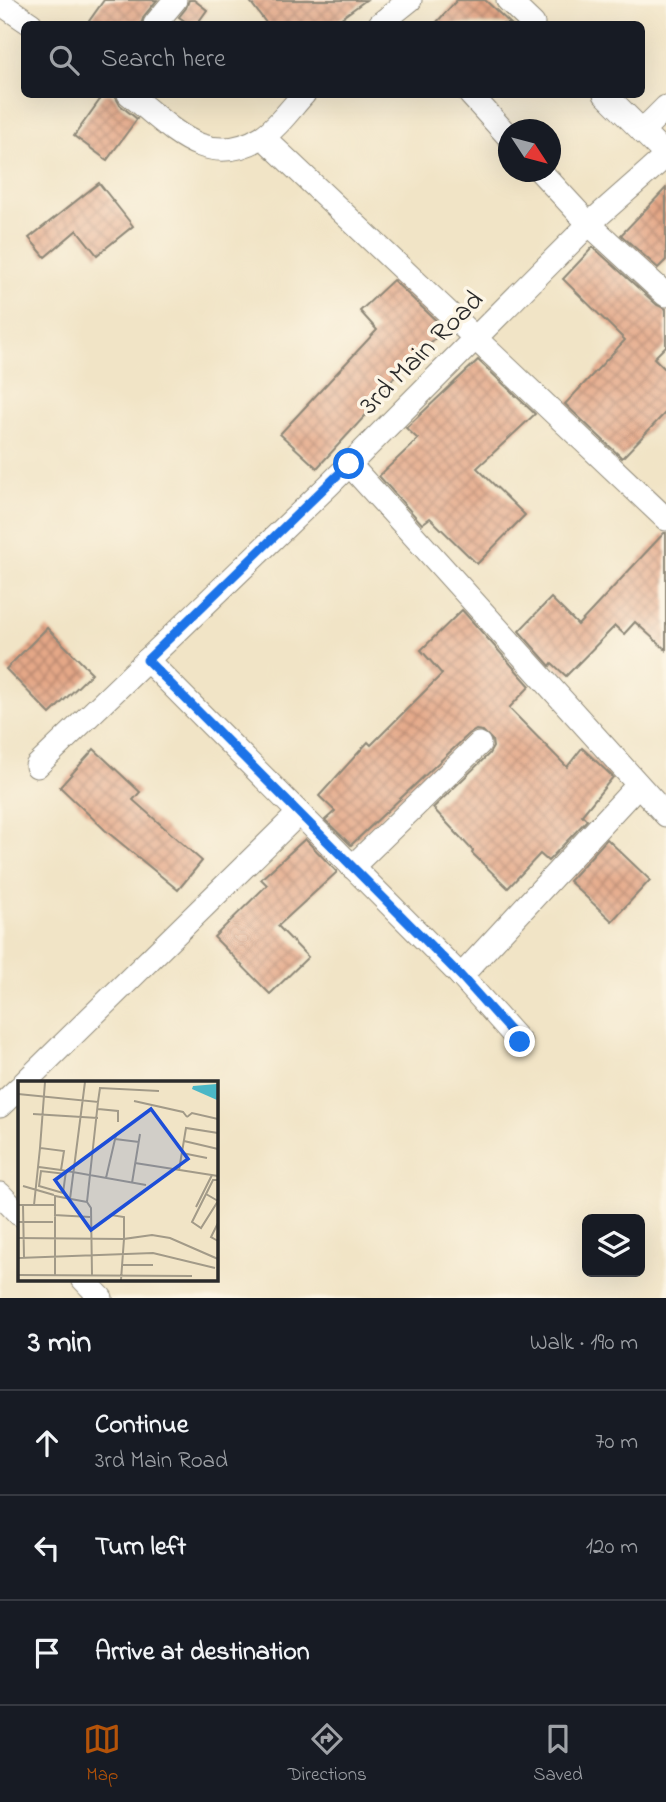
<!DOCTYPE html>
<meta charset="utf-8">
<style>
:root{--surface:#171b24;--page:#242831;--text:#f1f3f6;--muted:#9ea1a6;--line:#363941;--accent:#b45309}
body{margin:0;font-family:"Indie Flower",sans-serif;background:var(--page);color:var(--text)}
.controls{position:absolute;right:21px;bottom:21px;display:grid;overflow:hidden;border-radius:10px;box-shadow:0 7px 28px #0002}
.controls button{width:63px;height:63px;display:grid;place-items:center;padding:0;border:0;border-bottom:2px solid var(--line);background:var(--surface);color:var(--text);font:35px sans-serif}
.compass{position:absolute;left:498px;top:119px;width:63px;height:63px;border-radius:50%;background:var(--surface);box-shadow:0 7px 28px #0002;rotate:126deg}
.stop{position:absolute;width:21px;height:21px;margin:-16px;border:5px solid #1a73e8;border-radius:50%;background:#fff}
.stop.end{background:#1a73e8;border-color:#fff;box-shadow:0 2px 7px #0008}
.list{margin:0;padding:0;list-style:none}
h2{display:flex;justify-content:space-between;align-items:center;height:91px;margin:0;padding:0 28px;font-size:30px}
h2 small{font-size:23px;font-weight:400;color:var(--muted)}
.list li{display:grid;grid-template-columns:46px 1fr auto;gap:21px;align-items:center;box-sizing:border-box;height:105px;padding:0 28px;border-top:2px solid var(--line)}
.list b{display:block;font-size:26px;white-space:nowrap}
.list p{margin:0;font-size:23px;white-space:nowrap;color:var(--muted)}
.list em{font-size:23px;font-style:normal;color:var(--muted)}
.icon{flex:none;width:38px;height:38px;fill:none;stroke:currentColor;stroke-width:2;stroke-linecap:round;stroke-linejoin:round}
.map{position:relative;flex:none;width:666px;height:1298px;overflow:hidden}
.search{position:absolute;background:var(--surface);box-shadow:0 7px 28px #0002;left:21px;right:21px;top:21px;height:77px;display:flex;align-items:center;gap:18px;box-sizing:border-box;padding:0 24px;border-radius:10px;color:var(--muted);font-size:26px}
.sheet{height:406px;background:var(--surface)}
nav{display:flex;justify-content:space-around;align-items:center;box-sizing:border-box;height:98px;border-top:2px solid var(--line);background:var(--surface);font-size:19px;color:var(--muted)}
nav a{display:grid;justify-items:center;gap:4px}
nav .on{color:var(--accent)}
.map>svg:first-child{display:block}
.building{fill:url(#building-cross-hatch)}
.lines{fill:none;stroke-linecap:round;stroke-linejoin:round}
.minor-casing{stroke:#8e8878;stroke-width:25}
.minor{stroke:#fff;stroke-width:23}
.route{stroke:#1a73e8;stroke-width:9}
.labels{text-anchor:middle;stroke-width:7;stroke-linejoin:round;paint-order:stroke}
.street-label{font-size:28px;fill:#2b2b2b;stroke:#fcf5e5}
.inset-road{fill:none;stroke:#a29a88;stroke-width:2}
.view{fill:#1d4ed8;fill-opacity:0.15;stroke:#1d4ed8;stroke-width:3.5}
.inset-edge{fill:none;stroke:#2b2b2b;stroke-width:3.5}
</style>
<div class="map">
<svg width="666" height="1298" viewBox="0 0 666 1298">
<defs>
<pattern id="building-cross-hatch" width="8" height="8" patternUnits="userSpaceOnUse" patternTransform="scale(1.75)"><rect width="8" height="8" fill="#e4a787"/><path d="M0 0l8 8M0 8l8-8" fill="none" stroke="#b9886f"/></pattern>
</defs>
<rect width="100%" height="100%" fill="#fcf5e5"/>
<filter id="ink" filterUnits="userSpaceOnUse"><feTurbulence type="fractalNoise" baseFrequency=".0143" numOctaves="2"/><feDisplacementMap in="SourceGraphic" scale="14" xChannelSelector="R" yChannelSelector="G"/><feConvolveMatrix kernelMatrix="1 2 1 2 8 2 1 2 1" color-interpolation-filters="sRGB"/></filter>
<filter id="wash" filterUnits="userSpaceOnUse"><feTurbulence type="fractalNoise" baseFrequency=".00686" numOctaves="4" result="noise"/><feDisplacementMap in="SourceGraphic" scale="28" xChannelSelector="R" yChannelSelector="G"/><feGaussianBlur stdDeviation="1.57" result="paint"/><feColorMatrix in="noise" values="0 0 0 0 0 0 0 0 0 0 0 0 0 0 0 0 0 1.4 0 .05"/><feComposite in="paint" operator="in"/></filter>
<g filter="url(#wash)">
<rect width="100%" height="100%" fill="#f1e4c6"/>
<g id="blocks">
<g class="building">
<polygon points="104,0 157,0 144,16 141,24 87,24"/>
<polygon points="189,0 194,0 207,10 197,24 189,24 179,17 186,8"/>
<polygon points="249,0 366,0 333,24 267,24"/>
<polygon points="457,0 485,0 511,24 435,24"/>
<polygon points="104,94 111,94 116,98 120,105 137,119 107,160 74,136"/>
<polygon points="99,183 133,226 97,255 77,230 45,257 29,238"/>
<polygon points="666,188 666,260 658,268 621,235"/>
<polygon points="593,247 657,305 666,309 666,346 654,358 666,370 666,412 622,458 565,404 625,340 563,279"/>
<polygon points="393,280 445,329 383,388 387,392 317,468 280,434 377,330 360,311"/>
<polygon points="478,360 535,414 477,468 525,515 477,564 430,518 422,524 379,476 418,439 406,428"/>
<polygon points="664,533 666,533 666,650 635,622 624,634 615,626 566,676 552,663 550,666 519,631 551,598 578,625"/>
<polygon points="462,610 530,686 509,708 567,767 582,748 613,777 582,815 587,820 548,861 540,854 508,888 472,853 473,851 433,808 489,754 493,747 492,740 483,731 476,730 469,734 351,845 325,820 335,811 319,796 368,742 371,745 442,674 421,650"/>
<polygon points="47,628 92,673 50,714 6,669"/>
<polygon points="94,749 140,792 133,800 202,861 178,890 105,830 60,787"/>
<polygon points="305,839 337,872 278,926 308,957 270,994 214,937 267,885 261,879"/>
<polygon points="607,839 650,880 612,921 569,881"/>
</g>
</g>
</g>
<g filter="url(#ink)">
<use href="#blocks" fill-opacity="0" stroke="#8e8878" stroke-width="2"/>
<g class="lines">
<defs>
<g id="minor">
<polyline points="508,0 533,24"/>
<polyline points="0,3 31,24"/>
<polyline points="155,24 175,0"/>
<polyline points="380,24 410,0"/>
<path d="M129,94C171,127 206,171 262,137C277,128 291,108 304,94"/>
<polyline points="470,94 508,136"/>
<polyline points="605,94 666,155"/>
<polyline points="642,131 666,107"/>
<polyline points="263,137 666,519"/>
<polyline points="541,172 589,224 666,295"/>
<polyline points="349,464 666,815"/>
<polyline points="147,660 461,976 520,1042"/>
<polyline points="37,766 329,485 589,224 666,156"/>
<polyline points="352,867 479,744"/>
<polyline points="461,976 638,785"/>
<polyline points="24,1083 299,813"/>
<polyline points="0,1106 19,1088"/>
<polyline points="0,1194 19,1214"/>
<polyline points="83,1279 101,1298"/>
</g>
</defs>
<use href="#minor" class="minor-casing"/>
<use href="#minor" class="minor"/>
</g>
</g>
<g class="lines" filter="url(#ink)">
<polyline class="route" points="349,464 147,660 461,976 520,1042"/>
</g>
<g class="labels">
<g class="street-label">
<text transform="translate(420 351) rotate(-45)" y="10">3rd Main Road</text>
</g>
</g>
<g transform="translate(18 1081)">
<rect width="200" height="200" fill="#f1e4c6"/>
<path d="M199,3V19L174,8L175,5Z" fill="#4bb7c6"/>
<path class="inset-road" d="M27,1L22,67L46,70L43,89L128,104M0,13L80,21L82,7L141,10M116,20L165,31L169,36M80,28L100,30V41M15,33L80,37M169,36L174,32L200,38M97,58L121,61M166,60L200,68M164,72L189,77M117,82L200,95M21,86L43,89M161,89L168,47L200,52M48,93L23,90L21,105L45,112L48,90M88,97L98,54M114,102L122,53M5,105L36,114M188,113L200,120L183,147L174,141L195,99H200M52,118L67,1M0,124H36M5,124L6,177M16,124L22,67M178,126L194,94M36,134L72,136M0,141H35M200,142L193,156L200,160M0,157L106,158V136L93,134M0,177L135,172L197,187M105,184H135M0,194L174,195M37,194V115L69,121M74,194L73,127L69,121L80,21M103,199L106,158L134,154L152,157L200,178"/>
<path class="view" d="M133,28L170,78L73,149L37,99Z"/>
<rect width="200" height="200" class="inset-edge"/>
</g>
</svg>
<div class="controls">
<button><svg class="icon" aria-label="layers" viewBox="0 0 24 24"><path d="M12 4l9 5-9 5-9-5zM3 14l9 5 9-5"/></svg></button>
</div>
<svg class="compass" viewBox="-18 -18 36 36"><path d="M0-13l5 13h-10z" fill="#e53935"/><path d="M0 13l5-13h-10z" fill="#9ea1a6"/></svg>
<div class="stop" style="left:349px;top:464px"></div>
<div class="stop end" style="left:520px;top:1042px"></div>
<div class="search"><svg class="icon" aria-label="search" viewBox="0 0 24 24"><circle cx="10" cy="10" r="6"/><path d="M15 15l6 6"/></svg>Search here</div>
</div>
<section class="sheet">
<h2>3 min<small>Walk · 190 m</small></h2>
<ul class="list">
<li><svg class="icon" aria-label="ahead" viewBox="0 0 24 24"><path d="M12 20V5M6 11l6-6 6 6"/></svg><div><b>Continue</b><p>3rd Main Road</p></div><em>70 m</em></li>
<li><svg class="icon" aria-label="left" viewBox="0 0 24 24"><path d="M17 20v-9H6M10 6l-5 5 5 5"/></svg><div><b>Turn left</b></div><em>120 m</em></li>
<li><svg class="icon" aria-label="arrive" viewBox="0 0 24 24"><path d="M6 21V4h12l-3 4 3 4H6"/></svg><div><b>Arrive at destination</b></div></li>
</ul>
</section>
<nav>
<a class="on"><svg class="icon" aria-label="map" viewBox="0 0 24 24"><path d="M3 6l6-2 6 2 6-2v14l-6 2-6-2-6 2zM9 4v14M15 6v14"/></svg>Map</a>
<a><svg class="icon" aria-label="directions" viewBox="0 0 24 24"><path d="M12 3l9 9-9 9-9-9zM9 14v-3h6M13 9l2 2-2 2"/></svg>Directions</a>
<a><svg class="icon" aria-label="saved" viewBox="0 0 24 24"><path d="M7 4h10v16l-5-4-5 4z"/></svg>Saved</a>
</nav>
